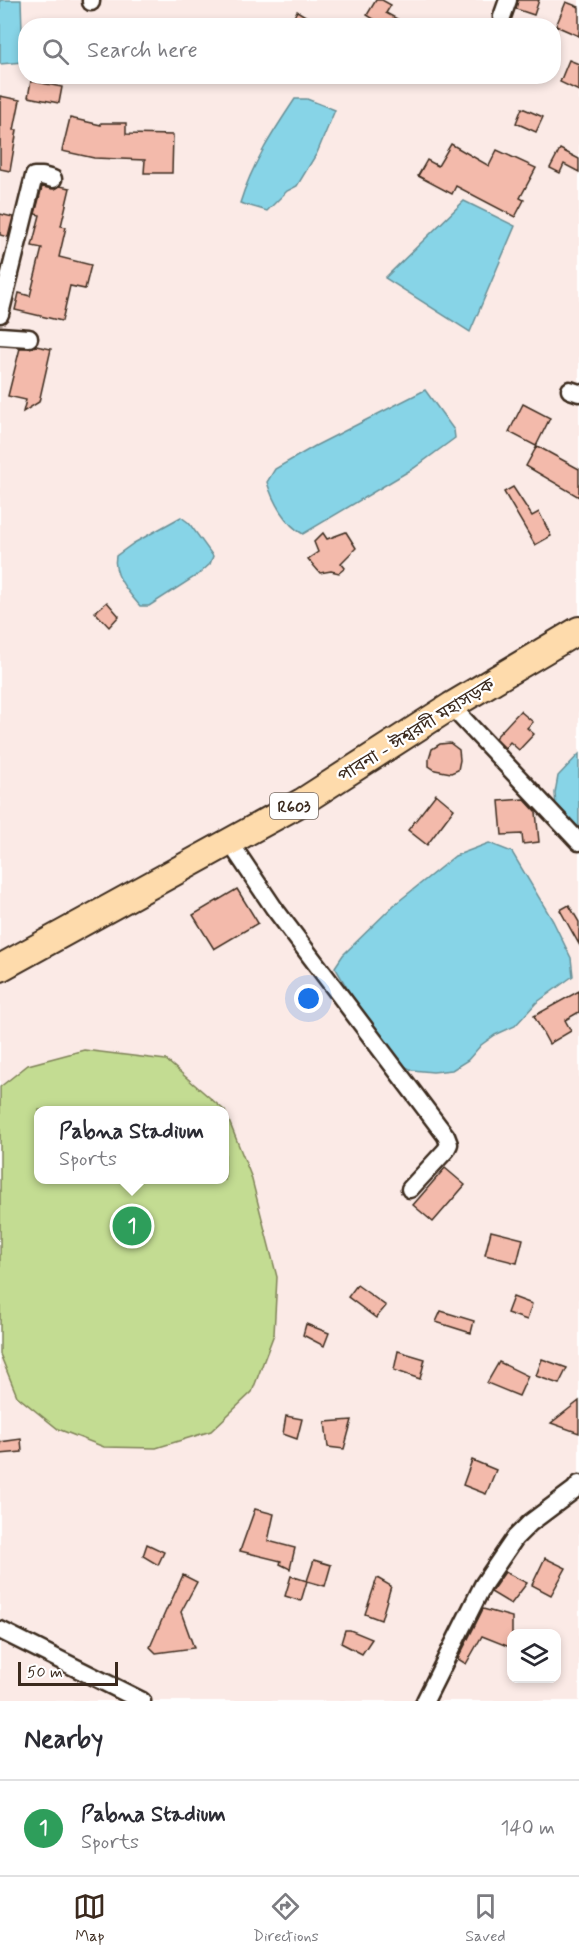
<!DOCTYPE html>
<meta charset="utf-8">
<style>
:root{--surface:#fff;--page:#f7f7f7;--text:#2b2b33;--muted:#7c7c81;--line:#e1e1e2;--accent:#3b2a1e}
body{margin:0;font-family:Mynerve,"Noto Sans Bengali",sans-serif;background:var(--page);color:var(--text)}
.controls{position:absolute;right:18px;bottom:18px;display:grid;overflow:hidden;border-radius:12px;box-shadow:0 3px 9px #0003}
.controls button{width:54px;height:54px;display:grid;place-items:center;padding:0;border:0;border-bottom:2px solid var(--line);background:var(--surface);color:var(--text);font:30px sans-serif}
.scale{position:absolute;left:18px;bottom:15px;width:100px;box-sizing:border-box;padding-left:6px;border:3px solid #3b2a1e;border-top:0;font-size:16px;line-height:21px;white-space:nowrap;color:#3b2a1e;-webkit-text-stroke:4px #fff;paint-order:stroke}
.you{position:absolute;left:309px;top:999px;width:21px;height:21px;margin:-15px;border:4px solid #fff;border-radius:50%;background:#1a73e8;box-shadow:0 0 0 9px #1a73e833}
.badge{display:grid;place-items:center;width:39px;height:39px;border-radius:50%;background:var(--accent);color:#fff;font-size:20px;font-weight:700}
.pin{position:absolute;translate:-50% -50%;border:3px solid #fff;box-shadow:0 2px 6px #0006}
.popup{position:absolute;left:34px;top:1106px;width:195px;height:78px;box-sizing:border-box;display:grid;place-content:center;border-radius:12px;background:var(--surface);filter:drop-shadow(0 2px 4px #0005);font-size:20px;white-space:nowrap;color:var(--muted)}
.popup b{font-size:22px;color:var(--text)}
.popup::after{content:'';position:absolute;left:50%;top:100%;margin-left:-12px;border:12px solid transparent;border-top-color:var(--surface)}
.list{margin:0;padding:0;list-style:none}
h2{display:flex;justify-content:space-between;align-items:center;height:78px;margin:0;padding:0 24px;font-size:26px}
h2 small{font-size:20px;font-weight:400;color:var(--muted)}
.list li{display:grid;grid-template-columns:39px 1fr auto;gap:18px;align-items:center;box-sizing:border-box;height:96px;padding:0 24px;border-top:2px solid var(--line)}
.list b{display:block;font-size:22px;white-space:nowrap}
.list p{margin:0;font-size:20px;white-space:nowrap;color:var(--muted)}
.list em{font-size:20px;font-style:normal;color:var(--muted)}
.icon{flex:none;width:33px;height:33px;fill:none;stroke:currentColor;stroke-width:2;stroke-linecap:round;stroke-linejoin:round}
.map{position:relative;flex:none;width:579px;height:1701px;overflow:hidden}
.search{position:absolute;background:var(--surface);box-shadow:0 3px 9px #0003;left:18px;right:18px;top:18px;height:66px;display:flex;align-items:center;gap:15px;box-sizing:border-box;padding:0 21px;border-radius:24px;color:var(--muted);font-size:22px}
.sheet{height:174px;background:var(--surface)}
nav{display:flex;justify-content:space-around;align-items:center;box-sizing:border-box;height:84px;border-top:2px solid var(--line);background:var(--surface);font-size:16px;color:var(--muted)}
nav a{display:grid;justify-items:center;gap:3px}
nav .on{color:var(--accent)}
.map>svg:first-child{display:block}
.built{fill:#fbeae6;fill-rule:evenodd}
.green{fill:#c3dc92;stroke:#7f8358;stroke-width:1.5}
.water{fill:#87d4e7;stroke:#699097;stroke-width:1.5}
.building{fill:#f3baab;stroke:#3b2a1e;stroke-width:1.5}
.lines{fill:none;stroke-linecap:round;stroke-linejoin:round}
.minor-casing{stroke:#3b2a1e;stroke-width:21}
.primary-casing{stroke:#3b2a1e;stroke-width:30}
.minor{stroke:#fff;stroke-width:16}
.primary{stroke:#fedbac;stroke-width:26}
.labels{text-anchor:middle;stroke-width:4.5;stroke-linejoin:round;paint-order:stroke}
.shield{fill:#fff;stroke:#766a62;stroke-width:1.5}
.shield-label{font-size:16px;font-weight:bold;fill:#3b2a1e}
.street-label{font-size:18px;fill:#3b2a1e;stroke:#fff}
</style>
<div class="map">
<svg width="579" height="1701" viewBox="0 0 579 1701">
<rect width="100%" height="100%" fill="#fff"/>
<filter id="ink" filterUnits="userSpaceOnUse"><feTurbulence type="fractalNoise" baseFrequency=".0167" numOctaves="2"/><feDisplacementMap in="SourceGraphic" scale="12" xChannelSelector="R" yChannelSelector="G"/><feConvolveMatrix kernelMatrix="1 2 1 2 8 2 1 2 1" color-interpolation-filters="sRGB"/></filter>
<g filter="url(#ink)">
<path class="built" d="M0,0H579V1701H0ZM26,26H554V76H26ZM39,1110H225V1180H39ZM512,1634H556V1678H512Z"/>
<polygon class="green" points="84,1050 166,1060 224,1110 39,1110 39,1180 225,1180 225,1111 251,1176 277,1277 274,1334 252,1392 211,1431 156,1448 104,1447 58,1429 17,1396 0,1354 0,1087 28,1065"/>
<g class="water">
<polygon points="0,0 21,0 23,62 0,64"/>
<path d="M295,99H307L335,110L317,153L297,186L287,191L267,211L240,203C252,164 273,132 295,99Z"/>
<polygon points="464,201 515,226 470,332 385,278"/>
<path d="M425,390L454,430L455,438L414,468L303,534C285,524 273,502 267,482L275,469L315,446Z"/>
<path d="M181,517L189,523L213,556L210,564L199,574L149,606H140C129,593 112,574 116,556L134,543Z"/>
<polygon points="579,754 579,832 556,808 555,793 558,776"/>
<polygon points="489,843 512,852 553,921 571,958 573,976 536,1003 515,1026 495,1035 481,1045 468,1060 452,1070 433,1072 412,1070 402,1065 354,1000 335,967 343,955 394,905 455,856"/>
</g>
<g class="building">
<polygon points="376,0 382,0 391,5 386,13 410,26 385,26 367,15"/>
<polygon points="518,0 539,0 534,15 516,9"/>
<polygon points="566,2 579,7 579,36 556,26"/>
<polygon points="297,11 322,26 289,26"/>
<polygon points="569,60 579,64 579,91 560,82"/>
<polygon points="31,81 62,87 59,103 28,97"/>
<polygon points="0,96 20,100 14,130 17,130 10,171 0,169"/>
<polygon points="522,108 543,117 536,132 516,123"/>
<polygon points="70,118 101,125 101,123 126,123 126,134 173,135 172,173 144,173 145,160 94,158 62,151"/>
<polygon points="451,144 489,166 497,150 536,168 520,198 524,200 515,217 456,186 452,194 418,176 427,160 438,166"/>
<polygon points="560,149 579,159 579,172 564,164 560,173 550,168"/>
<polygon points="60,186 70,188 61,226 66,227 59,257 91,265 85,289 70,286 62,321 15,310 19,293 30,296 42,248 32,246 40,215 35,214 42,187 55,189"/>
<polygon points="0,214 13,217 8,237 0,235"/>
<polygon points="36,346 51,349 39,402 23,412 26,400 8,396 20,348 29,348"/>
<polygon points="523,404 550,418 536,446 509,432"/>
<polygon points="537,446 579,469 579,497 526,466"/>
<polygon points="513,487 532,516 539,512 551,536 535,545 504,492"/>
<polygon points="346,532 356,548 341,563 345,568 339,573 331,571 320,573 308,559 318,552 314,542 323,533 327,539"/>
<polygon points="107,602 119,616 109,627 95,612"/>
<polygon points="520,711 533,722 527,728 534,734 519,750 510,742 505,748 495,738"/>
<polygon points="450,743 459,750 460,760 458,770 451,773 435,770 429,766 429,759 432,749 440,744"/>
<polygon points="436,794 454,809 427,845 408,830"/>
<polygon points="524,799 536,812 539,842 523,844 522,834 502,835 499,801"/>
<polygon points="237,889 258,923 214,949 193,915"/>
<polygon points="569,905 579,922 579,944 560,910"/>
<polygon points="579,991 579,1012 565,1020 571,1031 549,1044 534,1016"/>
<polygon points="445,1168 465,1185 433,1222 413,1205"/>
<polygon points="491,1231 523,1239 517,1263 485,1255"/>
<polygon points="357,1285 386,1306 376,1318 348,1297"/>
<polygon points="513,1297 532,1304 527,1320 507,1313"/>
<polygon points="441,1311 474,1321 471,1333 436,1322"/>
<polygon points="306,1324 329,1333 324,1346 303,1335"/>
<polygon points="398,1351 425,1359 420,1379 394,1370"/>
<polygon points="542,1359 567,1368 559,1384 536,1376"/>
<polygon points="499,1362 528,1376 519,1396 487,1383"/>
<polygon points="579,1401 579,1433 551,1423"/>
<polygon points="286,1416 302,1419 297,1439 283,1434"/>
<polygon points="352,1420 344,1449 328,1447 325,1422"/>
<polygon points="21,1439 22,1452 0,1454 0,1442"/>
<polygon points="472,1460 496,1470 486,1494 463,1485"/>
<polygon points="255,1509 274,1514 268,1541 295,1548 290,1569 280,1564 281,1561 240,1551"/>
<polygon points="147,1544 164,1552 158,1565 143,1556"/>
<polygon points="545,1558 566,1568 551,1595 532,1585"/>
<polygon points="314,1560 331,1565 325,1586 307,1581"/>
<polygon points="505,1572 527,1583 511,1604 491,1592"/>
<polygon points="183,1575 197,1582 181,1612 194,1648 156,1653 150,1647 168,1606 169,1606"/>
<polygon points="291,1576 307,1581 301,1601 285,1596"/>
<polygon points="377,1578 391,1586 381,1620 365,1614"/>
<polygon points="483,1609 512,1617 512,1648 482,1636 466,1664 458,1659"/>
<polygon points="345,1630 350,1630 372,1639 362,1654 341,1643"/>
</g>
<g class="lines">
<defs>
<g id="minor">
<polyline points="91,0 91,2"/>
<polyline points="502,17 508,0"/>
<polyline points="0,314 34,176 42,176 53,179"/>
<polyline points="0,336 29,338"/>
<polyline points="570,390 579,393"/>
<polyline points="451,706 579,842"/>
<polyline points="229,841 274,908 446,1136 449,1144 446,1150 410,1189"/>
<polyline points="0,1630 142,1701"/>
<polyline points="425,1701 483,1585 515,1538 530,1523 574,1490 579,1484"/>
</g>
<polyline id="primary" points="0,968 302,802 451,706 579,630"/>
</defs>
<use href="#minor" class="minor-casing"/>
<use href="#primary" class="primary-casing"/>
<use href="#minor" class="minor"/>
<use href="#primary" class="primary"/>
</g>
</g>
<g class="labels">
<rect class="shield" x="270" y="793" width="48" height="26" rx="4.5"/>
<g class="shield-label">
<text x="294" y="812">R603</text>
</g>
<g class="street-label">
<text transform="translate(416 730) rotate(-32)" y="6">পাবনা - ঈশ্বরদী মহাসড়ক</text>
</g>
</g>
</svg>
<div class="controls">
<button><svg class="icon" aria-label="layers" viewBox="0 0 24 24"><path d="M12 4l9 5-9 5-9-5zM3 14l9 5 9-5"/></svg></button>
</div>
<div class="scale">50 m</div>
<div class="you"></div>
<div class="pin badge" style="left:132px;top:1226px;background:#2e9e5b">1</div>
<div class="popup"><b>Pabna Stadium</b>Sports</div>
<div class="search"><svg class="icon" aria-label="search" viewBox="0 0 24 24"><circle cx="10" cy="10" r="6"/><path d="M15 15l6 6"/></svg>Search here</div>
</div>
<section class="sheet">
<h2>Nearby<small></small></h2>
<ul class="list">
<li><span class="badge" style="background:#2e9e5b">1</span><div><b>Pabna Stadium</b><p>Sports</p></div><em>140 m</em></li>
</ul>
</section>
<nav>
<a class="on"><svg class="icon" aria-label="map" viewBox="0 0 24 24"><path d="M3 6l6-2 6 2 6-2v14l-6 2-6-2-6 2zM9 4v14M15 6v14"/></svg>Map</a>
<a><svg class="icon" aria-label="directions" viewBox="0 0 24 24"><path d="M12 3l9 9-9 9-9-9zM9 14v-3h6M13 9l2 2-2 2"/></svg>Directions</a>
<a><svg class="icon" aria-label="saved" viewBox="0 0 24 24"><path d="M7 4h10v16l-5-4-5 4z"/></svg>Saved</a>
</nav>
